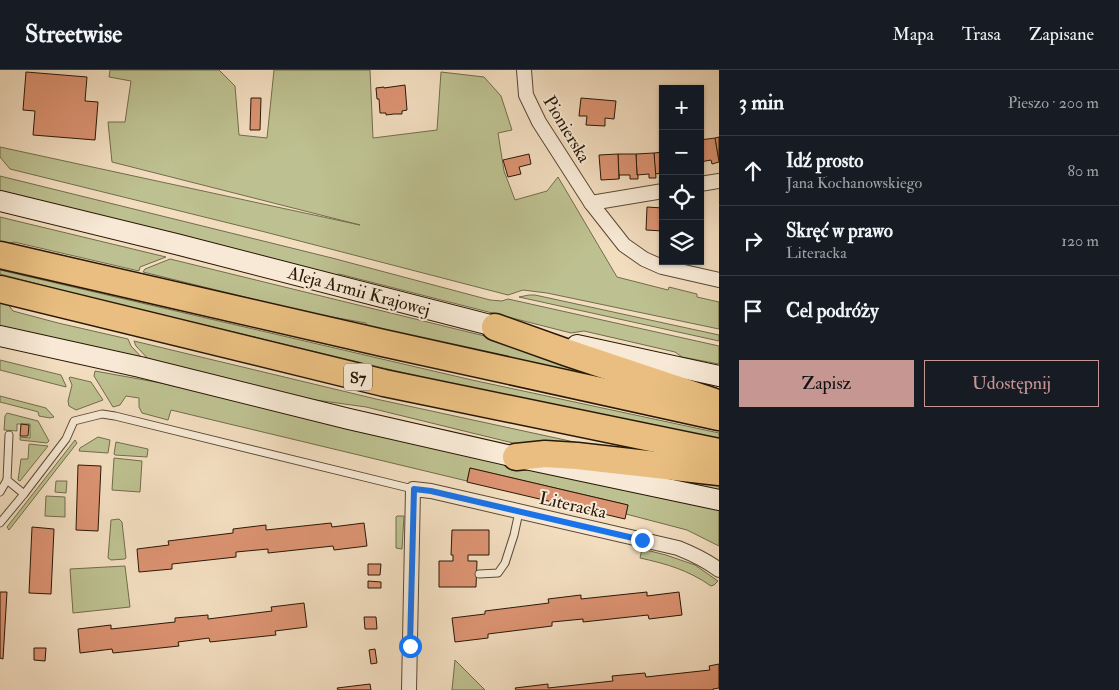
<!DOCTYPE html>
<html lang="pl">
<meta charset="utf-8">
<style>
:root{--surface:#171b24;--page:#242831;--text:#f1f3f6;--muted:#9ea1a6;--line:#363941;--accent:#c59692}
body{margin:0;font-family:"IM FELL Double Pica",serif;background:var(--page);color:var(--text)}
.controls{position:absolute;right:15px;top:15px;display:grid;overflow:hidden;border-radius:0px;box-shadow:0 1px 4px #0004}
.controls button{width:45px;height:45px;display:grid;place-items:center;padding:0;border:0;border-bottom:1px solid var(--line);background:var(--surface);color:var(--text);font:25px sans-serif}
.stop{position:absolute;width:15px;height:15px;margin:-11px;border:4px solid #1a73e8;border-radius:50%;background:#fff}
.stop.end{background:#1a73e8;border-color:#fff;box-shadow:0 1px 5px #0008}
.list{margin:0;padding:0;list-style:none}
h2{display:flex;justify-content:space-between;align-items:center;height:65px;margin:0;padding:0 20px;font-size:21px}
h2 small{font-size:16px;font-weight:400;color:var(--muted)}
.list li{display:grid;grid-template-columns:32px 1fr auto;gap:15px;align-items:center;box-sizing:border-box;height:70px;padding:0 20px;border-top:1px solid var(--line)}
.list b{display:block;font-size:19px;white-space:nowrap}
.list p{margin:0;font-size:16px;white-space:nowrap;color:var(--muted)}
.list em{font-size:16px;font-style:normal;color:var(--muted)}
.actions{display:flex;gap:10px;padding:15px 20px}
.actions a{flex:1;padding:11px 0;border:1px solid var(--accent);border-radius:0px;text-align:center;font-size:18px;color:var(--accent)}
.actions .main{background:var(--accent);color:#111}
.icon{flex:none;width:28px;height:28px;fill:none;stroke:currentColor;stroke-width:2;stroke-linecap:round;stroke-linejoin:round}
.map{position:relative;flex:none;width:719px;height:620px;overflow:hidden}
header{display:flex;align-items:center;gap:30px;box-sizing:border-box;height:70px;padding:0 25px;background:var(--surface);border-bottom:1px solid var(--line)}
header strong{font-size:24px}
nav{display:flex;gap:28px;margin-inline-start:auto;font-size:18px}
main{display:flex}
aside{flex:1;background:var(--surface)}
.map>svg:first-child{display:block}
.green{fill:#bdc090;stroke:#736c4b}
.building{fill:#dc9372;stroke:#291806}
.lines{fill:none;stroke-linecap:round;stroke-linejoin:round}
.service-casing{stroke:#5b4934;stroke-width:9}
.minor-casing{stroke:#5b4934;stroke-width:16}
.secondary-casing{stroke:#291806;stroke-width:22}
.motorway-casing{stroke:#291806;stroke-width:29}
.service{stroke:#f7e9d5;stroke-width:7}
.minor{stroke:#f7e9d5;stroke-width:14}
.secondary{stroke:#f7e9d5;stroke-width:20}
.motorway{stroke:#e9be80;stroke-width:26}
.route{stroke:#1a73e8;stroke-width:6}
.labels{text-anchor:middle;stroke-width:4;stroke-linejoin:round;paint-order:stroke}
.shield{fill:#f7e9d5;stroke:#675744;stroke-width:1}
.shield-label{font-size:16px;font-weight:bold;fill:#291806}
.street-label{font-size:18px;fill:#291806;stroke:#f7e9d5}
</style>
<header>
<strong>Streetwise</strong>
<nav><a>Mapa</a><a>Trasa</a><a>Zapisane</a></nav>
</header>
<main>
<div class="map">
<svg width="719" height="620" viewBox="0 0 719 620">
<rect width="100%" height="100%" fill="#f2ddbf"/>
<filter id="stains"><feTurbulence type="fractalNoise" baseFrequency=".004" numOctaves="4"/><feColorMatrix values="0 0 0 0 .2 0 0 0 0 .09 0 0 0 0 .02 0 0 0 .5 -.17"/></filter>
<radialGradient id="worn" r=".72"><stop offset=".6" stop-color="#630" stop-opacity="0"/><stop offset="1" stop-color="#630" stop-opacity=".3"/></radialGradient>
<g class="green">
<polygon points="110,0 219,0 235,16 239,65 267,68 274,0 370,0 373,68 437,60 441,2 484,7 501,26 512,60 498,63 504,101 515,130 547,121 558,107 617,207 668,220 669,217 697,224 697,227 719,232 719,259 547,223 523,220 508,225 265,162 10,99 0,87 0,77 360,155 112,92 108,52 125,52 131,11 109,7"/>
<polygon points="0,106 332,188 490,230 502,231 508,229 719,276 719,294 682,287 675,282 584,261 571,263 339,204 336,205 186,166 0,123"/>
<polygon points="0,147 166,187 140,197 139,201 14,172 8,174 0,172"/>
<polygon points="170,189 550,282 678,328 367,257 366,253 310,243 143,202 145,199"/>
<polygon points="0,200 472,310 719,363 719,373 471,319 87,227 0,204"/>
<polygon points="529,225 535,225 719,265 719,271 519,227"/>
<polygon points="0,231 8,234 13,241 58,253 128,269 131,276 146,292 59,269 0,256"/>
<polygon points="134,271 376,329 639,386 513,373 366,337 301,328 151,292 136,276"/>
<polygon points="0,290 61,305 66,316 66,317 0,300"/>
<polygon points="95,301 161,313 719,438 719,476 687,460 626,444 628,435 470,398 467,411 171,340 168,350 142,343 139,337 139,328 126,326 120,335 113,337 94,306"/>
<polygon points="70,307 91,312 103,330 76,340 69,336 68,331 72,315 69,308"/>
<polygon points="0,326 46,338 54,347 50,348 39,346 38,342 35,341 0,332"/>
<polygon points="7,343 38,351 49,371 47,373 20,370 20,367 30,368 30,354 17,354 17,361 4,360 5,346"/>
<polygon points="98,367 110,370 108,383 79,381 80,378"/>
<polygon points="75,370 77,373 9,460 7,457"/>
<polygon points="116,372 148,379 147,387 115,385 114,384"/>
<polygon points="29,374 48,376 20,411 18,410 21,389 28,389"/>
<polygon points="114,388 142,391 140,422 112,420"/>
<polygon points="647,405 719,408 719,421"/>
<polygon points="56,411 67,411 66,423 55,422"/>
<polygon points="46,426 65,427 65,447 45,446"/>
<polygon points="397,446 404,446 402,479 396,478 396,447"/>
<polygon points="119,449 122,452 126,488 125,489 111,490 108,488 111,450"/>
<path d="M642,479L666,485L695,495L718,511L714,515L711,516C688,500 667,494 640,488Z"/>
<polygon points="125,496 130,537 73,543 70,499"/>
<polygon points="455,590 485,620 452,620"/>
</g>
<g class="building">
<polygon points="26,2 87,7 85,31 98,32 95,70 33,65 35,41 23,40"/>
<polygon points="405,15 407,40 402,41 402,44 394,44 386,45 386,43 380,43 379,29 377,29 376,18 384,17 384,18"/>
<polygon points="251,28 261,28 260,60 250,60"/>
<polygon points="581,28 616,31 614,49 605,48 605,56 586,55 587,46 579,46"/>
<polygon points="719,67 719,88 718,88 715,68"/>
<polygon points="715,68 719,92 712,94 711,90 700,92 700,70"/>
<polygon points="663,82 663,103 655,104 654,83"/>
<polygon points="654,83 656,108 649,108 649,104 637,105 636,84"/>
<polygon points="529,84 531,94 519,97 521,104 508,107 503,90"/>
<polygon points="618,84 636,84 637,105 638,105 638,109 630,109 630,105 619,105 619,109"/>
<polygon points="618,84 619,109 601,110 599,85"/>
<polygon points="647,137 663,138 663,161 646,160"/>
<polygon points="21,354 29,355 28,366 20,366"/>
<polygon points="78,395 101,396 98,461 76,460"/>
<polygon points="470,398 628,435 625,449 467,412"/>
<polygon points="331,453 332,457 364,453 367,476 334,480 333,476 268,483 268,479 236,482 236,487 172,494 172,499 139,502 137,479 169,475 168,471 233,463 233,459 266,455 266,460"/>
<polygon points="32,457 54,459 51,524 29,523"/>
<polygon points="452,460 489,460 489,485 468,485 468,491 477,491 476,517 439,517 439,491 453,491 453,485 451,485"/>
<polygon points="368,494 381,494 380,505 368,505"/>
<polygon points="368,511 381,512 381,518 368,518"/>
<polygon points="0,522 7,522 3,589 0,588"/>
<polygon points="647,522 647,526 679,522 682,545 649,549 648,545 583,552 583,549 552,552 552,556 488,564 488,568 455,572 452,548 485,544 485,541 549,533 548,529 581,525 581,529"/>
<polygon points="304,533 307,557 275,561 276,565 210,572 209,568 178,572 179,576 113,583 112,579 80,583 78,559 111,555 111,559 175,552 175,548 208,545 208,549 272,541 271,537"/>
<polygon points="364,547 376,547 377,559 365,559"/>
<polygon points="34,578 46,578 45,591 34,590"/>
<polygon points="375,579 377,593 371,594 369,580"/>
<polygon points="719,594 719,618 713,619 713,620 516,620 515,618 548,614 548,618 613,611 612,606 645,603 646,607 710,600 709,596"/>
<polygon points="370,614 371,620 338,620 337,618"/>
</g>
<g class="lines">
<defs>
<g id="service">
<polyline points="9,365 7,410 24,424"/>
<polyline points="0,422 7,410"/>
<polyline points="0,453 24,424 66,369 74,351 102,344 115,346 413,419"/>
<polyline points="479,504 498,503 505,493 514,465 519,442"/>
</g>
<g id="minor">
<polyline points="524,0 526,25 539,52 591,133 624,175 644,189 662,197 719,210"/>
<polyline points="700,114 719,111"/>
<polyline points="591,133 663,121"/>
<path d="M409,620L413,419L431,421L678,478C693,484 706,490 719,500"/>
</g>
<g id="secondary">
<polyline points="0,131 176,174 510,260"/>
<polyline points="0,266 140,297 349,349 516,387 719,430"/>
<polyline points="577,275 719,306"/>
</g>
<g id="motorway">
<polyline points="0,185 383,273 719,347"/>
<polyline points="0,219 384,313 719,382"/>
<polyline points="495,257 568,283 712,331"/>
<polyline points="516,387 545,384 577,386 719,402"/>
</g>
</defs>
<use href="#service" class="service-casing"/>
<use href="#minor" class="minor-casing"/>
<use href="#secondary" class="secondary-casing"/>
<use href="#motorway" class="motorway-casing"/>
<use href="#service" class="service"/>
<use href="#minor" class="minor"/>
<use href="#secondary" class="secondary"/>
<use href="#motorway" class="motorway"/>
</g>
<g class="lines">
<polyline class="route" points="410,576 414,419 431,421 642,470"/>
</g>
<g class="labels">
<rect class="shield" x="344" y="293.5" width="28" height="27" rx="4"/>
<g class="shield-label">
<text x="358" y="313">S7</text>
</g>
<g class="street-label">
<text transform="translate(567 59) rotate(59)" y="6">Pionierska</text>
<text transform="translate(359 221) rotate(15)" y="6">Aleja Armii Krajowej</text>
<text transform="translate(573 435) rotate(13)" y="6">Literacka</text>
</g>
</g>
<rect width="100%" height="100%" filter="url(#stains)"/>
<rect width="100%" height="100%" fill="url(#worn)"/>
</svg>
<div class="controls">
<button>+</button>
<button>−</button>
<button><svg class="icon" aria-label="locate" viewBox="0 0 24 24"><circle cx="12" cy="12" r="6"/><path d="M12 2v4M12 18v4M2 12h4M18 12h4"/></svg></button>
<button><svg class="icon" aria-label="layers" viewBox="0 0 24 24"><path d="M12 4l9 5-9 5-9-5zM3 14l9 5 9-5"/></svg></button>
</div>
<div class="stop" style="left:410px;top:576px"></div>
<div class="stop end" style="left:642px;top:470px"></div>
</div>
<aside>
<h2>3 min<small>Pieszo · 200 m</small></h2>
<ul class="list">
<li><svg class="icon" aria-label="ahead" viewBox="0 0 24 24"><path d="M12 20V5M6 11l6-6 6 6"/></svg><div><b>Idź prosto</b><p>Jana Kochanowskiego</p></div><em>80 m</em></li>
<li><svg class="icon" aria-label="right" viewBox="0 0 24 24"><path d="M7 20v-9h11M14 6l5 5-5 5"/></svg><div><b>Skręć w prawo</b><p>Literacka</p></div><em>120 m</em></li>
<li><svg class="icon" aria-label="arrive" viewBox="0 0 24 24"><path d="M6 21V4h12l-3 4 3 4H6"/></svg><div><b>Cel podróży</b></div></li>
</ul>
<div class="actions"><a class="main">Zapisz</a><a>Udostępnij</a></div>
</aside>
</main>
